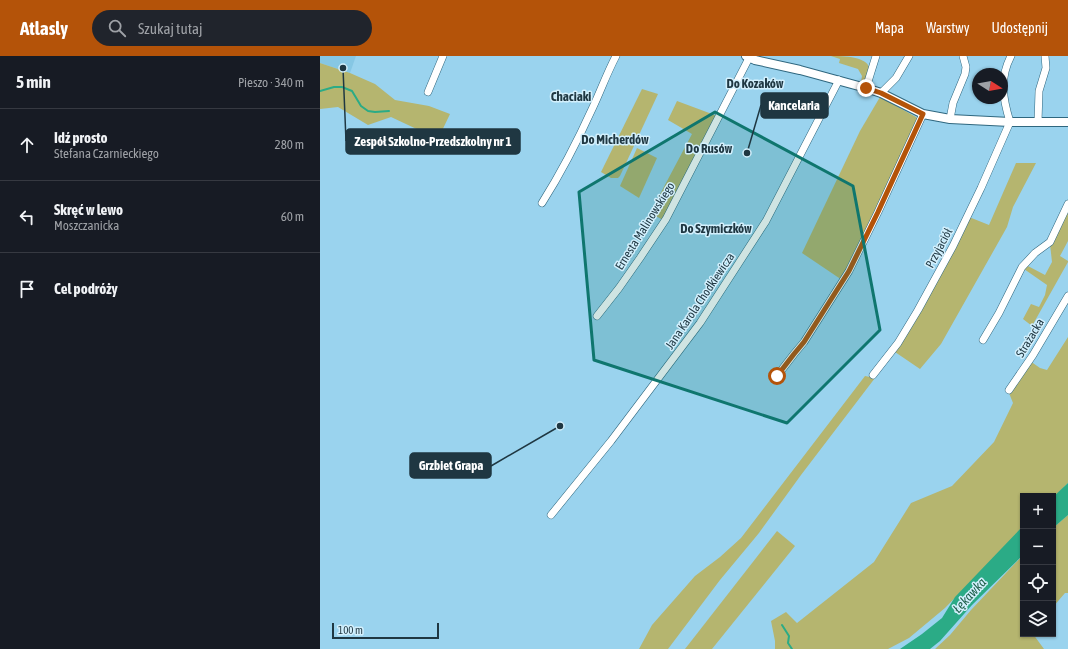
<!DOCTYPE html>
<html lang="pl">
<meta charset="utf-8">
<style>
:root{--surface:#171b24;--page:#20242c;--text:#f1f3f6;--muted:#9ea1a6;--line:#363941;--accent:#b45309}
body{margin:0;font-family:"Asap Condensed",sans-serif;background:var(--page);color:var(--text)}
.controls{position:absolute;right:12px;bottom:12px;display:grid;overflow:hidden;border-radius:0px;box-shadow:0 1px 3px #0004}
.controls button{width:36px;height:36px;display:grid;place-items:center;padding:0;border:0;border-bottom:1px solid var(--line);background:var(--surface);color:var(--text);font:20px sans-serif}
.compass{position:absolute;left:652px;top:12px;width:36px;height:36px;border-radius:50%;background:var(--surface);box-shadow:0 1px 3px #0004;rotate:101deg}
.scale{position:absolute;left:12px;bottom:10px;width:107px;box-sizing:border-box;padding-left:4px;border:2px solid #1f3742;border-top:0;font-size:11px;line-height:14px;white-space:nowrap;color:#1f3742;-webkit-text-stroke:3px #d3f0fd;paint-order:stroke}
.stop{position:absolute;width:12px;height:12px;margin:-9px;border:3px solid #b45309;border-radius:50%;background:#fff}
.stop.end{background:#b45309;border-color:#fff;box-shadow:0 1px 4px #0008}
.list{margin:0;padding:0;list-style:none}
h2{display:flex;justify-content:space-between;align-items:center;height:52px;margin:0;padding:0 16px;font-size:17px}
h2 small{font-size:13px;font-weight:400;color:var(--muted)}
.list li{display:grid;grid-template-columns:26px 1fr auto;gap:12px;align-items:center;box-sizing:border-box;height:72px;padding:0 16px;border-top:1px solid var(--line)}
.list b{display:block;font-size:15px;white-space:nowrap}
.list p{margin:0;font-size:13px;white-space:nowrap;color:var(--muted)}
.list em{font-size:13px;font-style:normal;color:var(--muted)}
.icon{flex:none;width:22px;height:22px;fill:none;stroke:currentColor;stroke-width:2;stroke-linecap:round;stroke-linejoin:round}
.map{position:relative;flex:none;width:748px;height:593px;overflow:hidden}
header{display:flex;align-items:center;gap:24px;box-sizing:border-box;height:56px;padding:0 20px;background:var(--accent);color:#fff}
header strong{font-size:19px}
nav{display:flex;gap:22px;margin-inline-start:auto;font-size:14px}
.search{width:280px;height:36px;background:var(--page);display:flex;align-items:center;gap:10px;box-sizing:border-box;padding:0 14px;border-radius:22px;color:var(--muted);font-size:15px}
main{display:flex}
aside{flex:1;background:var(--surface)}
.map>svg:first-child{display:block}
.built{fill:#86c7e4}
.green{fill:#b5b56f}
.water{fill:#2bab86}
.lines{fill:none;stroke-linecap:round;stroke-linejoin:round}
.stream{stroke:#2bab86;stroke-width:2}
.minor-casing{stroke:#2f677f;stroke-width:8}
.tertiary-casing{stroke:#2f677f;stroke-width:10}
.minor{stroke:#fff;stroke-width:7}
.tertiary{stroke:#fff;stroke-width:8}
.route{stroke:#b45309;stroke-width:5}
.marked{fill:#0f766e;fill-opacity:0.2;stroke:#0f766e;stroke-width:3;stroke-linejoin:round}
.labels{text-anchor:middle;stroke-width:3;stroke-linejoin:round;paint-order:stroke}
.street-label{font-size:12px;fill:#1f3742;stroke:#d3f0fd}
.neighbourhood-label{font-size:13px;font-weight:bold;fill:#1f3742;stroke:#d3f0fd}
.water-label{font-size:13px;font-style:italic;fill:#1c5d48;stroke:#d3f0fd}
.leader{fill:none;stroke:#1f3742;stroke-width:1.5}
.callout-dot{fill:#1f3742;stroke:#d3f0fd;stroke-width:1.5}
.callout{fill:#1f3742;stroke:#1f3742;stroke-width:1.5}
.callout-label{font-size:13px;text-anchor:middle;font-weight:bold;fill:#fff}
</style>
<header>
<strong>Atlasly</strong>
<div class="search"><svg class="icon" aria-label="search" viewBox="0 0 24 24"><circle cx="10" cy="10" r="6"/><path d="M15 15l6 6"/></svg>Szukaj tutaj</div>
<nav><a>Mapa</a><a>Warstwy</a><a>Udostępnij</a></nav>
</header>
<main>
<aside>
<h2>5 min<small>Pieszo · 340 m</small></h2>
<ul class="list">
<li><svg class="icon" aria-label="ahead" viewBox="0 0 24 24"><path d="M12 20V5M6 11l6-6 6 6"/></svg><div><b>Idź prosto</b><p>Stefana Czarnieckiego</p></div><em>280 m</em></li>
<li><svg class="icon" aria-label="left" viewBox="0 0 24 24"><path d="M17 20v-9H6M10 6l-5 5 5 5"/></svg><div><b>Skręć w lewo</b><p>Moszczanicka</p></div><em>60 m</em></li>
<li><svg class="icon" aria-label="arrive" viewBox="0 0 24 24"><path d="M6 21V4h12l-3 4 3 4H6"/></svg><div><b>Cel podróży</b></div></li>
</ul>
</aside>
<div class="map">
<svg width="748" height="593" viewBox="0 0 748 593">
<rect width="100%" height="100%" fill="#9ad3ee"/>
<polygon class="built" points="0,0 36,0 30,17 0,7"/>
<g class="green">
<path d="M511,0C521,0 553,0 549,16C547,20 547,23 543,27L541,26L542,20L538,13L519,7L520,3Z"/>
<polygon points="0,7 30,17 55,28 75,44 109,50 130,58 118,83 71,61 48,69 18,51 0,53"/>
<polygon points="322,33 338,38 300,120 298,122 291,122 281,116"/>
<polygon points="560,41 596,61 598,63 522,224 482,197 540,75"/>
<polygon points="357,45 400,61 343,164 330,157 372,78 348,64"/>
<polygon points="317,92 337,102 319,142 300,130"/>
<polygon points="696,107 716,107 693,151 687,171 621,288 600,313 575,296 649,161 669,169"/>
<polygon points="748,148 748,185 740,200 748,205 748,206 712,270 703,263 711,248 719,251 725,239 727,229 704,213 706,209 725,219 732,206 730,188"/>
<polygon points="748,281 748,427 733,442 733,440 703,440 703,472 625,552 589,582 568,593 455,593 455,585 451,565 466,556 477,567 554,506 591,447 632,430 674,386 693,347 689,337 710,305 720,312 727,314"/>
<polygon points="545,320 555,322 481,419 439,477 400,524 348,593 319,593 332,569 375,520 400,501 421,482"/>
<polygon points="748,459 748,537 745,537 733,551 733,472"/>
<polygon points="457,475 475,490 392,593 365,593"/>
<polygon points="703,499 703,578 713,578 724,593 615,593 630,579 651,554"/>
</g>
<g class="water">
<polygon points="748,427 748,459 733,472 733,441"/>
<polygon points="703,470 703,499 652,549 620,585 610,593 580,593 602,578 622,562 635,541"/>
</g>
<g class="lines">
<g class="stream">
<polyline points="0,35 14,31 22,31 32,35 41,50 48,55 55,56 69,55"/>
<polyline points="462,569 469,580 468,587 472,593"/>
</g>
<defs>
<g id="minor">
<polyline points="546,32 556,0"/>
<polyline points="108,36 123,0"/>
<polyline points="561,37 576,22 589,0"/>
<polyline points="630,63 633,47 645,18 646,11 643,0"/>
<polyline points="718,66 719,35 726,12 725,0"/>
<path d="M222,147C241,117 258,84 273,51C281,34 287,17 296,0"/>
<polyline points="277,260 299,232 320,202 346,163 429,2"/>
<polyline points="663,284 679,257 702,211 715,197 730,186 748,148"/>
<path d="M553,319L578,287L598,254L633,190L661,132L690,66C683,43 679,23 691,0"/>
<polyline points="457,320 474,298 484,286 529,215 558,156 603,58"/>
<polyline points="689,334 713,299 748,240"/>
<polyline points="231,459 291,385 380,267 446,165 519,24"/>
</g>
<polyline id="tertiary" points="426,0 435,4 480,14 546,32 561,37 603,58 630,63 690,66 748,66"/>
</defs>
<use href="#minor" class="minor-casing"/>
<use href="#tertiary" class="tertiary-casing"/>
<use href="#minor" class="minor"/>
<use href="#tertiary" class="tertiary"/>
</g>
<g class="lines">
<polyline class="route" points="457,320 474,298 484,286 529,215 558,156 603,58 561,37 546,32"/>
</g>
<path class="marked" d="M395,56L533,130L560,274L467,367L274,304L259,136Z"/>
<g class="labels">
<g class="street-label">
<text transform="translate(325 170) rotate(-58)" y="4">Ernesta Malinowskiego</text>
<text transform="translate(619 192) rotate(-62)" y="4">Przyjaciół</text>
<text transform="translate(380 245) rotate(-56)" y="4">Jana Karola Chodkiewicza</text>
<text transform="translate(710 282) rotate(-59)" y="4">Strażacka</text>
</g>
<g class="neighbourhood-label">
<text x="435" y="32">Do Kozaków</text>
<text x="251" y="45">Chaciaki</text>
<text x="295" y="88">Do Micherdów</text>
<text x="389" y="97">Do Rusów</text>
<text x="396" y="177">Do Szymiczków</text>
</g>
<g class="water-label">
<text transform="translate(649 539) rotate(-47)" y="5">Łękawka</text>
</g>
</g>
<path class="leader" d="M427 97L441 49M23 12L26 85M240 370L171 410"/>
<g class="callout-dot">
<circle cx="427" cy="97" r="4"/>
<circle cx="23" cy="12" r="4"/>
<circle cx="240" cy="370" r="4"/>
</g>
<g class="callout">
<rect x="441" y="37" width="67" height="25" rx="4"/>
<rect x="26" y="73" width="174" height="25" rx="4"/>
<rect x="90" y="397" width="81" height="25" rx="4"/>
</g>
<g class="callout-label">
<text x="474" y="54">Kancelaria</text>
<text x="113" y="90">Zespół Szkolno-Przedszkolny nr 1</text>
<text x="131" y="414">Grzbiet Grapa</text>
</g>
</svg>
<div class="controls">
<button>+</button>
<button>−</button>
<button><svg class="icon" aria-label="locate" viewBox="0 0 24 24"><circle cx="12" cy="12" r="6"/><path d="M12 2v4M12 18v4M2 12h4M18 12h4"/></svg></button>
<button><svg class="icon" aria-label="layers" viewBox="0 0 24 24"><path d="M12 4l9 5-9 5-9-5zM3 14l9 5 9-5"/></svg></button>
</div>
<svg class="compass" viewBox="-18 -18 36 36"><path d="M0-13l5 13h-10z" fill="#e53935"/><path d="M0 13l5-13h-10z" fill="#9ea1a6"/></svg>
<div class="scale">100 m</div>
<div class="stop" style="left:457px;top:320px"></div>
<div class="stop end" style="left:546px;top:32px"></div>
</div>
</main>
